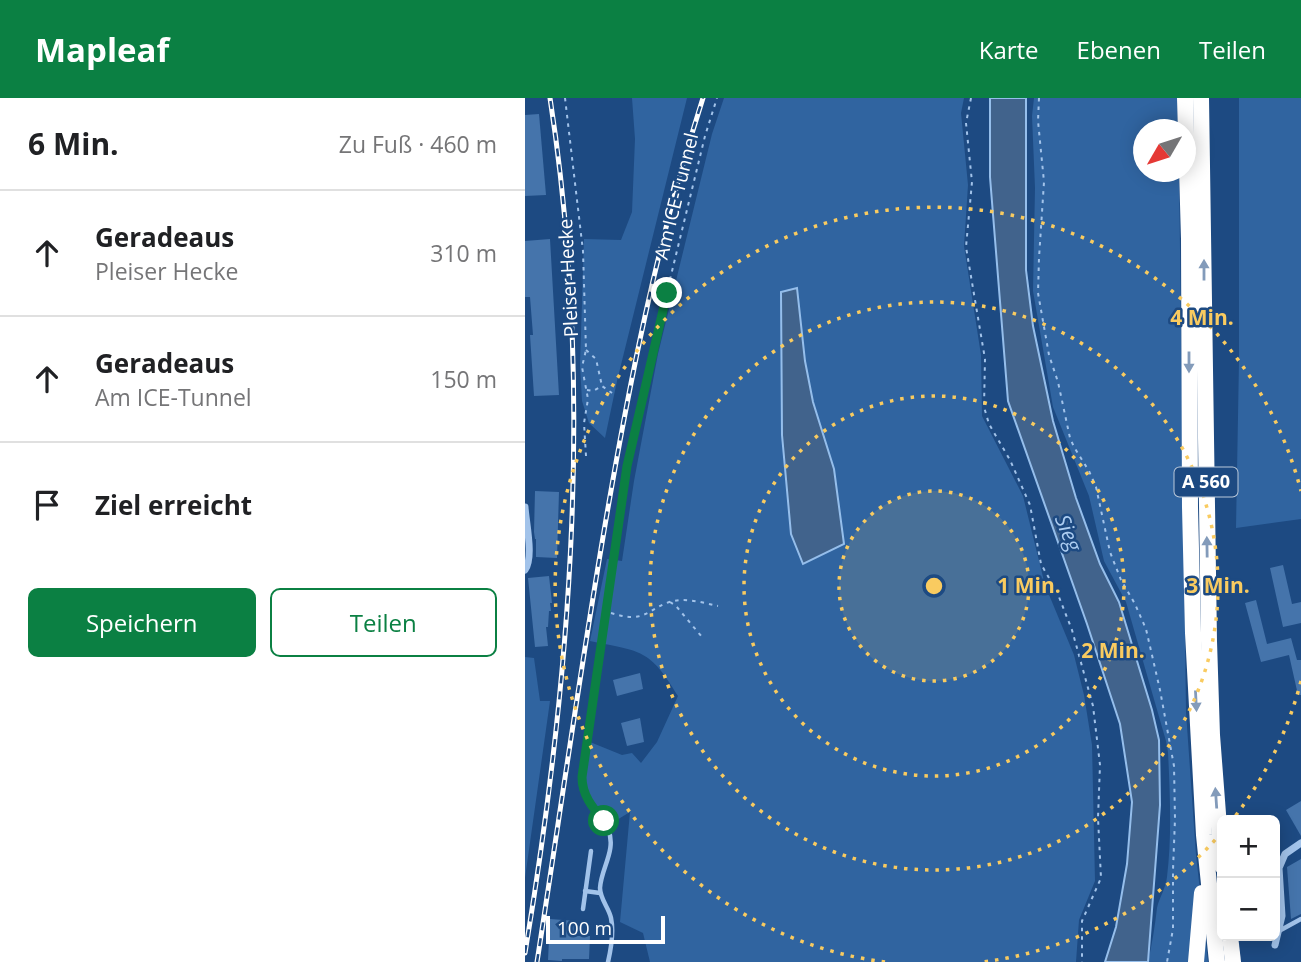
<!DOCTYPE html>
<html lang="de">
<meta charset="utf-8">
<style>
:root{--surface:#fff;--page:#f6f6f6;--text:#202124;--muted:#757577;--line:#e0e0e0;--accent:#0b8043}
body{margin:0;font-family:"Open Sans",sans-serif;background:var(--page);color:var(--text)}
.controls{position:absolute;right:21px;bottom:21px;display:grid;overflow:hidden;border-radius:10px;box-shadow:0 4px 18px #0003}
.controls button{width:63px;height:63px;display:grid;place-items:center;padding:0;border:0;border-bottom:2px solid var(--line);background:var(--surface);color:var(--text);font:35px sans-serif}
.compass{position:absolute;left:608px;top:21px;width:63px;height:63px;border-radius:50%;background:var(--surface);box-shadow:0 4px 18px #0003;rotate:231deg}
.scale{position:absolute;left:21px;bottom:18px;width:119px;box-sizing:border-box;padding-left:7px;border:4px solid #fff;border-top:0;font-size:19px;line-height:24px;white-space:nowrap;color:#fff;-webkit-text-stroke:5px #1d4a82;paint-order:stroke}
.stop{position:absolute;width:21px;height:21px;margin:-16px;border:5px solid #0b8043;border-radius:50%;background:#fff}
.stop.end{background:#0b8043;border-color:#fff;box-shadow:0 2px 7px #0008}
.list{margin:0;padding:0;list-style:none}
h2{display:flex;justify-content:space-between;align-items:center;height:91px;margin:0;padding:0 28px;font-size:30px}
h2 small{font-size:23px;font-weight:400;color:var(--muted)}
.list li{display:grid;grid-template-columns:46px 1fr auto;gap:21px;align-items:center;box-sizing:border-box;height:126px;padding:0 28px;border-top:2px solid var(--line)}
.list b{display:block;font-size:26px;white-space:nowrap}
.list p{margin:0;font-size:23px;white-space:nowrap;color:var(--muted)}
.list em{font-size:23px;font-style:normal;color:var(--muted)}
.actions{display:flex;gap:14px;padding:21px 28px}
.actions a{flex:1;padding:16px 0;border:2px solid var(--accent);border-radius:10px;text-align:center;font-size:24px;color:var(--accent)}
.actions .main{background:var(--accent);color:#fff}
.icon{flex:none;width:38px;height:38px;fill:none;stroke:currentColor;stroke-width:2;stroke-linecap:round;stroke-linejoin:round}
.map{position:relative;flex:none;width:776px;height:864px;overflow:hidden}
header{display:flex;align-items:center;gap:42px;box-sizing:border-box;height:98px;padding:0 35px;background:var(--accent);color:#fff}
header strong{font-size:33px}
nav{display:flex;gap:38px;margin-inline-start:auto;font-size:24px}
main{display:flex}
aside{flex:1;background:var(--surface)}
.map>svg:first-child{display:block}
.green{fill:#3064a0;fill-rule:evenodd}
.water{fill:#41638c;stroke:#95beeb;stroke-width:2}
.building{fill:#4574ab}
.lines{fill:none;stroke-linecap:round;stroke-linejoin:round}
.path{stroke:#a2c3ea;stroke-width:2;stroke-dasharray:3.5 5;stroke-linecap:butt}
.lane{stroke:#a2c3ea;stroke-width:4.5}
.street{stroke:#a2c3ea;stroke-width:7}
.highway{stroke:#fff;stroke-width:16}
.rail-casing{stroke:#fff;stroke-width:5}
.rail{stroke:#1d4a82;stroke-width:2.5;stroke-dasharray:8;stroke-linecap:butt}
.oneway{fill:#839bba}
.route{stroke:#0b8043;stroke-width:9}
.ring{fill:none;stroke:#f9cb60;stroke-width:3.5;stroke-dasharray:3.5 7}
.labels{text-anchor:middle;stroke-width:5;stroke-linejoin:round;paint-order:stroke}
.shield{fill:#1d4a82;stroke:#bbc9da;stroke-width:2}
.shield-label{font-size:18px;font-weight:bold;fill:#fff}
.street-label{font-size:19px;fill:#fff;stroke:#1d4a82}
.water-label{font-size:21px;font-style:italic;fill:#adcdf1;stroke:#1d4a82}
.centre{fill:#f9cb60;stroke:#1d4a82;stroke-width:3.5}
.ring-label{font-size:21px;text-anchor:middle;font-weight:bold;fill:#f9cb60;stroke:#1d4a82;stroke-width:5;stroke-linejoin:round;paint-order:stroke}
</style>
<header>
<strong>Mapleaf</strong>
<nav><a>Karte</a><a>Ebenen</a><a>Teilen</a></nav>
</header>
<main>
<aside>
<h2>6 Min.<small>Zu Fuß · 460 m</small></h2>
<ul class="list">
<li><svg class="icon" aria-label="ahead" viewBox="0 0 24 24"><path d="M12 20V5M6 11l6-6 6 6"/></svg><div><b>Geradeaus</b><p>Pleiser Hecke</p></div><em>310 m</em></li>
<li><svg class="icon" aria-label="ahead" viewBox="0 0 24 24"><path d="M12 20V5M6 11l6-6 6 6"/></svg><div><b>Geradeaus</b><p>Am ICE-Tunnel</p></div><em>150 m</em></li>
<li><svg class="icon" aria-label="arrive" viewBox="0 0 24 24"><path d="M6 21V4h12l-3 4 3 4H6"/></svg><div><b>Ziel erreicht</b></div></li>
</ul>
<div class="actions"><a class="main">Speichern</a><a>Teilen</a></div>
</aside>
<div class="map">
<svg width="776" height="864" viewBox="0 0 776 864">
<rect width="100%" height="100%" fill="#1d4a82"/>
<g class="green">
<polygon points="107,0 162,0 92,283 80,340 64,325 57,303 55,267 59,141 96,142 107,114 110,41"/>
<path d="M199,0H439L436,15L443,87L439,148L456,257L457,318L498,398L520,487L549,557L559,597L567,647L570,783L554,822L551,864H125L118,835L95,824L105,714L90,723L80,722C73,712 62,701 59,689C57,675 63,658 65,644L97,657L107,655L116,665L132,644L153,598C124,550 117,554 65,543L82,461L97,463L109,383L133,256L187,36ZM272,190L280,263L288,304L309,371L318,446L266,436L257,337L256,194Z"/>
<path d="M509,0H652L653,31L618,32V74H654L661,614L671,757L683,864H623C627,846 630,828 632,810C634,800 641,790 642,779C647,738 645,696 643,654L641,643L601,504L579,463L564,398L528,309L508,193L510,90L507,18Z"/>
<polygon points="714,0 776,0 776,421 711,430 714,263"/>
<polygon points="0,559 9,560 15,603 25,603 0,780"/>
</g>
<g class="water">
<polygon points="465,0 501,0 501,172 508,228 528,323 551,400 575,466 594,504 627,612 634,642 635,707 623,864 580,864 591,829 602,766 607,704 595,626 562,526 483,303 465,79"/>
<polygon points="272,190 280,263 288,304 309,371 319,446 278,466 266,436 257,337 256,194"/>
</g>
<g class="building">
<polygon points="14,16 21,97 0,98 0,17"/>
<polygon points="25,141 34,297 9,298 5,237 8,237 5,199 0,199 0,143"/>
<polygon points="10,393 34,394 32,460 11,459 11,441 10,441 9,434"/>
<polygon points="758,467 767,506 776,504 776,525 758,529 745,470"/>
<polygon points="24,478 27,505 25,505 26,513 24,513 23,529 21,529 23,548 10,549 3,480"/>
<polygon points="731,502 742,546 766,540 772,562 776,562 776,597 773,597 764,557 736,564 720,505"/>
<polygon points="115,575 118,591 92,598 88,582"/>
<polygon points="115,620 119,644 102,648 96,625"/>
<polygon points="776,703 776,738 761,712"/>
<polygon points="776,761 776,816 766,821 762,769"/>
<polygon points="25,821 51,823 50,838 65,838 64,861 37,861 37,863 23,862"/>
</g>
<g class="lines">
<g class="path">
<polyline points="40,0 58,153 61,252 57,269 63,301 59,325 61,358"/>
<polyline points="446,0 441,25 447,84 441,149 460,261 459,309 464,326 485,362 505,407 516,466 532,494 547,532 568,608 575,667 573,720 576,780 557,823 557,864"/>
<polyline points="514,0 513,23 519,84 514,160 513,195 524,257 533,284 545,340 549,349 564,373 571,389 585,454 596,482 610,506 621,531 635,592 649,668 650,721 648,772 648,831 642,864"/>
<polyline points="61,252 71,261 77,288"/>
<polyline points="62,292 68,293 77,288 87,295"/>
<polyline points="103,364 129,247 180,38 192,0"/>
<polyline points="145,504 151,508 177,539"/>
<path d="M86,515C93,517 100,519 108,519C123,519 134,505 149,503C163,500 179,505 193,508"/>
</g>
<g class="lane">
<polyline points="60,793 75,795"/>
<polyline points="58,811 66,753"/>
<polyline points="754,833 776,821"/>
<path d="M83,864C86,851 89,834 86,820C84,810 75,801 75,790C76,770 92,752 83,731C75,710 57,706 57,679L102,368"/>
</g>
<g class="street">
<path d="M0,409C1,425 9,460 0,472"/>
<polyline points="750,847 757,818 754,770 760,756 776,745"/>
</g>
<g class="highway">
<polyline points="660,0 664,141 665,409 668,535 679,737 692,864"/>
<polyline points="676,0 684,543 687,637 697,768"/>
<polyline points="705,838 708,864"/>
<polyline points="671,864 677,795"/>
</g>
<defs>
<g id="rail">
<path d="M0,855C47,573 69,284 25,0"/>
<path d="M12,864C34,722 54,581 78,439C103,291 132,143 178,0"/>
</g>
</defs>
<use href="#rail" class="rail-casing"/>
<use href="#rail" class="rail"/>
</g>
<defs><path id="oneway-solid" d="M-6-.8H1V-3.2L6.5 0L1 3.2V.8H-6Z" transform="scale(1.75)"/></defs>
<g class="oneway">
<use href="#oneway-solid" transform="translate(679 172) rotate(-90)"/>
<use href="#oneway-solid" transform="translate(664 264) rotate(90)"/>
<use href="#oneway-solid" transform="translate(682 449) rotate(-91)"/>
<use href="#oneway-solid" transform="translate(671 603) rotate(87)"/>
<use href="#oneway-solid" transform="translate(691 700) rotate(-94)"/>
</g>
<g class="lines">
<path class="route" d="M79,723C67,709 57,697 57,679L102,368L142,195"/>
</g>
<circle cx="409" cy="488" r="95" fill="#f9cb60" fill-opacity=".12"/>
<g class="ring">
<circle cx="409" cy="488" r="95"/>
<circle cx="409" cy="488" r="190"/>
<circle cx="409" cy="488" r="284"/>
<path d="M776 583A379 379 0 0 1 708 721M697 734A379 379 0 0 1 458 864M360 864A379 379 0 1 1 776 393"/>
</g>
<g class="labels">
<rect class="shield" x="649.5" y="369.5" width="63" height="29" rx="5"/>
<g class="shield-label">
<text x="681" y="390">A 560</text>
</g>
<g class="street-label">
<text transform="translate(151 98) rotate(-76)" y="7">Am ICE-Tunnel</text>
<text transform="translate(43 180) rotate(-93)" y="7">Pleiser Hecke</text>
</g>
<g class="water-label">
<text transform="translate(543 435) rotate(68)" y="7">Sieg</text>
</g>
</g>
<circle cx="409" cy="488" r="10" class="centre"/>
<g class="ring-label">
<text x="677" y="227">4 Min.</text>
<text x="504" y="495">1 Min.</text>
<text x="693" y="495">3 Min.</text>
<text x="588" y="560">2 Min.</text>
</g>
</svg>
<div class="controls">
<button>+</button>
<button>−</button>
</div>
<svg class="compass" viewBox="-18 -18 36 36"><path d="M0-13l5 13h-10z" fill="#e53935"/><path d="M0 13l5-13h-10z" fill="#757577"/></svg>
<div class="scale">100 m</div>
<div class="stop" style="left:79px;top:723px"></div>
<div class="stop end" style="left:142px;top:195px"></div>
</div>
</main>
